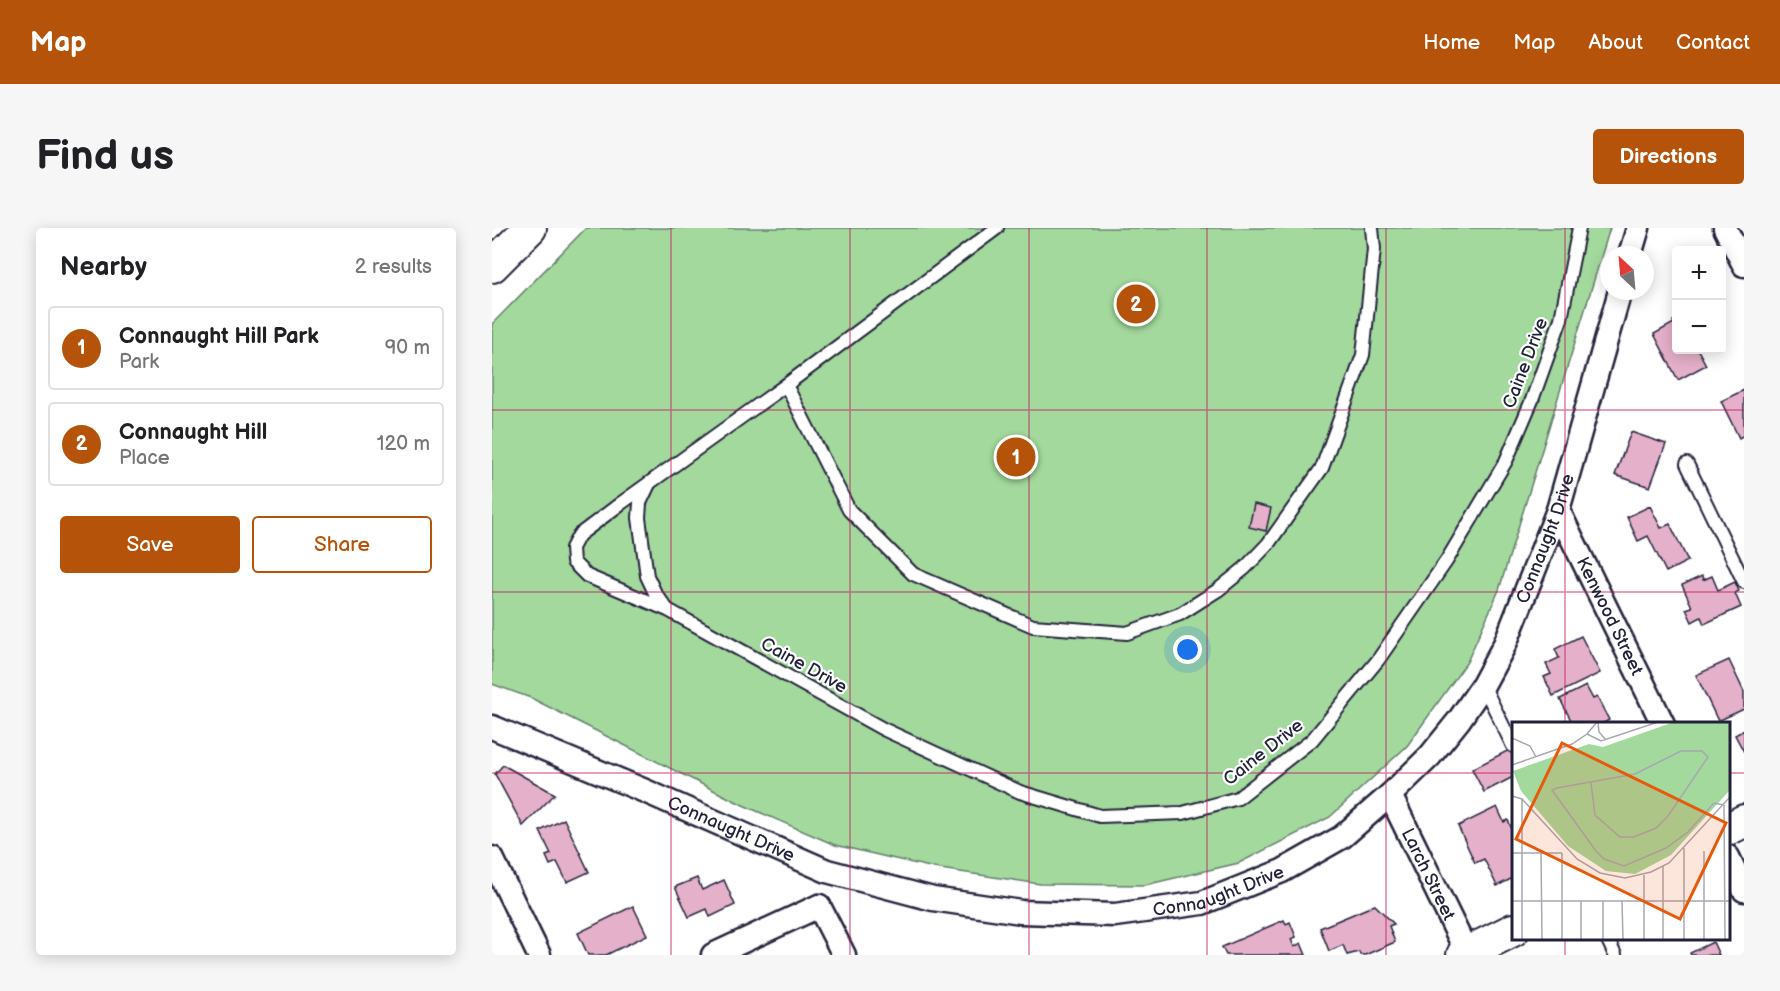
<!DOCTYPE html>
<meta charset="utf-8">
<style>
:root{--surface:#fff;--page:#f6f6f6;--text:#202124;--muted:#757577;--line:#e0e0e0;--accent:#b45309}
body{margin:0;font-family:"Balsamiq Sans",sans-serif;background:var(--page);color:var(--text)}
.controls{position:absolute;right:18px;top:18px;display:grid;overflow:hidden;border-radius:6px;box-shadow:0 3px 15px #0003}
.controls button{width:54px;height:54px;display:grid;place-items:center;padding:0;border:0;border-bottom:2px solid var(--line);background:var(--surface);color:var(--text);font:30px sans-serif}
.compass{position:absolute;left:1108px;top:18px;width:54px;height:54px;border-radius:50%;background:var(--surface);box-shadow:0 3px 15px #0003;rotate:334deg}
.you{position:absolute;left:696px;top:422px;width:21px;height:21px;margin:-15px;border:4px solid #fff;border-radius:50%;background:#1a73e8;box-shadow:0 0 0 9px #1a73e833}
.badge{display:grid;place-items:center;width:39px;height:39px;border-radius:50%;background:var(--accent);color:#fff;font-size:20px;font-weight:700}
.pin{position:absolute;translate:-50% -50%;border:3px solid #fff;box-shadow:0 2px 6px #0006}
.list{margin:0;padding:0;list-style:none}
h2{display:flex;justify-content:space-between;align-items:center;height:78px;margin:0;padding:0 24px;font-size:26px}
h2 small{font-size:20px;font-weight:400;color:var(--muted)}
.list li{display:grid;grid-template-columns:39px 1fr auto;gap:18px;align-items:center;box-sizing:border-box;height:84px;margin:0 12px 12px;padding:0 12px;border:2px solid var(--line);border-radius:6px}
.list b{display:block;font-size:22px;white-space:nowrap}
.list p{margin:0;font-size:20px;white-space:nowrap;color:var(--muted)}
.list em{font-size:20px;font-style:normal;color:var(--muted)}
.actions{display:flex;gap:12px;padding:18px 24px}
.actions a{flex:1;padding:14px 0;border:2px solid var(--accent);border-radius:6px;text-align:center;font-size:21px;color:var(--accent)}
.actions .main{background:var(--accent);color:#fff}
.map{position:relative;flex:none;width:1252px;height:727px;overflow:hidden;border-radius:6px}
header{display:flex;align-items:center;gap:36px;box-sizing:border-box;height:84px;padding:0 30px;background:var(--accent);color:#fff}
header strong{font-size:28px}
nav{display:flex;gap:33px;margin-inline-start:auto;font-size:21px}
.intro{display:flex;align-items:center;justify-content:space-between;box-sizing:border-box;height:144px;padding:0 36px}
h1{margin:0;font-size:42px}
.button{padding:15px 27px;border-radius:6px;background:var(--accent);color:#fff;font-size:21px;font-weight:700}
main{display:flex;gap:36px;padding:0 36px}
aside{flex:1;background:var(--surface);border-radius:6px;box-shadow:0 3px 15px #0003}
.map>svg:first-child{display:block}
.green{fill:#a3d99c;stroke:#627e6c;stroke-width:1.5}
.building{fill:#e5b0c9;stroke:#22223b;stroke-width:1.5}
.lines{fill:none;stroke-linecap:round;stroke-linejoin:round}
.lane-casing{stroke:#22223b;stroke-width:16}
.street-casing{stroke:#22223b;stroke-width:27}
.secondary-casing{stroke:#22223b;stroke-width:36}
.lane{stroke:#fff;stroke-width:12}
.street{stroke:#fff;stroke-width:22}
.secondary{stroke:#fff;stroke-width:32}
.grid{fill:none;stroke:#c2185b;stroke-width:1.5;stroke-opacity:0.55}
.labels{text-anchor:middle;stroke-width:4.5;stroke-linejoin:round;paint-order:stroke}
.street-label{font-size:18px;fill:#22223b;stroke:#fff}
.inset-road{fill:none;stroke:#a7a7b1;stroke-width:1.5}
.view{fill:#e8590c;fill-opacity:0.15;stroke:#e8590c;stroke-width:3}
.inset-edge{fill:none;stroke:#22223b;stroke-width:3}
</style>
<header>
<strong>Map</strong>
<nav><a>Home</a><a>Map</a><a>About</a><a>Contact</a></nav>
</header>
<div class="intro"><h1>Find us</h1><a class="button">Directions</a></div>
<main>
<aside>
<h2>Nearby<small>2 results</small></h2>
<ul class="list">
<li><span class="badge">1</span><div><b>Connaught Hill Park</b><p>Park</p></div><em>90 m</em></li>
<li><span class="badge">2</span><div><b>Connaught Hill</b><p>Place</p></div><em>120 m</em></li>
</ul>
<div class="actions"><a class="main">Save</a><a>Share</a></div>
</aside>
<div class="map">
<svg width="1252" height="727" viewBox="0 0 1252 727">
<rect width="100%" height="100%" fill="#fff"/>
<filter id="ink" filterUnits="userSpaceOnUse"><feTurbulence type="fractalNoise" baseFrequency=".0167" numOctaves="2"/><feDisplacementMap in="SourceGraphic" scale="12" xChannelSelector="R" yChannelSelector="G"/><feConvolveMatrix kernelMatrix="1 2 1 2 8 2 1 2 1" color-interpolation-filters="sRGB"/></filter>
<g filter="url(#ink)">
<polygon class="green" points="94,0 1118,0 1007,362 975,434 915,518 838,589 747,635 653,657 548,656 442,640 343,617 251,577 39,470 0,456 0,96"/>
<g class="building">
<polygon points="1184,91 1184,122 1206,122 1214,137 1186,152 1162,106 1182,95 1181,93"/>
<polygon points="1252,162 1252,207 1247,210 1229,173"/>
<polygon points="1139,204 1174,216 1158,259 1123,247"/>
<polygon points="762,276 779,280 774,303 757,299"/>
<polygon points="1158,278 1169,300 1178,296 1196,333 1174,344 1156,308 1146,313 1135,289"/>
<polygon points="1210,348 1211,352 1220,348 1226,362 1243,354 1247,363 1243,365 1249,379 1212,396 1209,389 1200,394 1194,381 1200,379 1190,357"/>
<polygon points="1089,408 1108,445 1061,468 1052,449 1059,446 1054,436 1067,430 1063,421"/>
<polygon points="1237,432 1252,464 1252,481 1226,493 1204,447"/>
<polygon points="1094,458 1101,471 1105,469 1117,492 1110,496 1081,496 1068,471"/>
<polygon points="1252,502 1252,524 1243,507"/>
<polygon points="1019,521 1021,526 1021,549 992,564 980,541"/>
<polygon points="11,537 63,566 31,598 3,546"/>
<polygon points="1005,579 1012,594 1016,592 1021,604 1021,650 1005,658 992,631 983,635 966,598"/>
<polygon points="72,591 97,644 75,654 65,634 58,637 54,628 59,626 48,603"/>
<polygon points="205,650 210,662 232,652 243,677 218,689 215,681 197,689 183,659"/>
<polygon points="883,677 902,696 897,698 903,714 873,727 868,727 867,724 855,727 851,717 837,723 828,700"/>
<polygon points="141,678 155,707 114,727 96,727 86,705"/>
<polygon points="792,692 794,696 798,694 804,709 799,711 802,719 809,715 814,727 734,727 730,719"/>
<polygon points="1221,714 1227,727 1199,727 1198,725"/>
</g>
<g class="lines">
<defs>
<g id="lane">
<polyline points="505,0 294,157 128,276 87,307 80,320 81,334 95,348 176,382 391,501 528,564 608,588 691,585 746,570 820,512 886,432 955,332 1014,233 1040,172 1069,91 1087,0"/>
<polyline points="294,157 357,282 421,346 541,398 635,405 688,386 726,362 753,340 776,316 830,240 871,127 882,21 880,0"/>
<polyline points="1195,236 1252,354"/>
<polyline points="157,256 148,275 147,290 155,348 163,365 175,381"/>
<polyline points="991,457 1021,518"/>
<polyline points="1115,710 1123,727"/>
</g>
<g id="street">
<polyline points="1233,0 1252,37"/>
<polyline points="1138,27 1146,0"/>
<path id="s1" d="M1066,282L1171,496"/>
<path id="s2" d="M0,499L153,563L335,643L441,671L529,684L623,687L710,675L790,643L850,609L898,567L938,528L967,492L991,457L1013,416L1066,282L1128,63"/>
<path id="s3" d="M898,567L976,727"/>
<polyline points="1236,629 1252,662"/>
<polyline points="0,630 47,727"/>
<polyline points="327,678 352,727"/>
<polyline points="221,727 327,678"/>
</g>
<g id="secondary">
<polyline points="0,38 38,0"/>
<polyline points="1236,601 1252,593"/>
<polyline points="971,727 1021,702"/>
</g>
</defs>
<use href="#lane" class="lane-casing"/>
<use href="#street" class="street-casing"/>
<use href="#secondary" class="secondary-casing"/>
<use href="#lane" class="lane"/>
<use href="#street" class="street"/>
<use href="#secondary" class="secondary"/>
</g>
</g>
<path class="grid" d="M179,0V727M358,0V727M537,0V727M715,0V727M894,0V727M1073,0V496M0,182H1252M0,364H1252M0,545H1021M1236,545H1252M1073,710V727"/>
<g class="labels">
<g class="street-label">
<text transform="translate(1033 135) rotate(-69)" y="6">Caine Drive</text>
<text dy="6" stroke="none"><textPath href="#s2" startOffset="1268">Connaught Drive</textPath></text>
<text dy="6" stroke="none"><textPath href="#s1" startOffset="118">Kenwood Street</textPath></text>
<text transform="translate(312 437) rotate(29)" y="6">Caine Drive</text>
<text transform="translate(771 524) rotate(-38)" y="6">Caine Drive</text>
<text dy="6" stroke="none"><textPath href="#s2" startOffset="260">Connaught Drive</textPath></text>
<text dy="6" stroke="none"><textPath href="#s3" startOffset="88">Larch Street</textPath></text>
<text dy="6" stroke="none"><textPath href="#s2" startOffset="764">Connaught Drive</textPath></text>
</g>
</g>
<g transform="translate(1020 494)">
<rect width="218" height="218" fill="#fff"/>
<path d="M162,0H217V69L159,133L123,152L94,149L56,124L9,69L1,49L77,22L91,25Z" fill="#a3d99c"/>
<path class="inset-road" d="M86,0L87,10L94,18M75,12L89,19L146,0M0,16L18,24L24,35M0,43L60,22L75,12L85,0M79,61L83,93L108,115H122L144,106L156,94L196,35L190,29H169L123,52L45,66L40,68L84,129L92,137L112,144L154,126L176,110L202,81L212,83M0,74L10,77L65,137L88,151L113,156L139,150L157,141L218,75M212,83L213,217M172,126V217M0,131H50M29,131L30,217M50,131V217M132,153V217M0,179H218M69,179V217M91,179V217M110,179L111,217M10,217V77M151,217V144M192,217V129"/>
<path class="view" d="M50,21L214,101L168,197L4,117Z"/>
<rect width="218" height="218" class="inset-edge"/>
</g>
</svg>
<div class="controls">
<button>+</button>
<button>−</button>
</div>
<svg class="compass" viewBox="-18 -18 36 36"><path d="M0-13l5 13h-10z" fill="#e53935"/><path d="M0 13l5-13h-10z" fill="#757577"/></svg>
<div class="you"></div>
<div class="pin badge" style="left:524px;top:229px">1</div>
<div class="pin badge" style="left:644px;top:76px">2</div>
</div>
</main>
